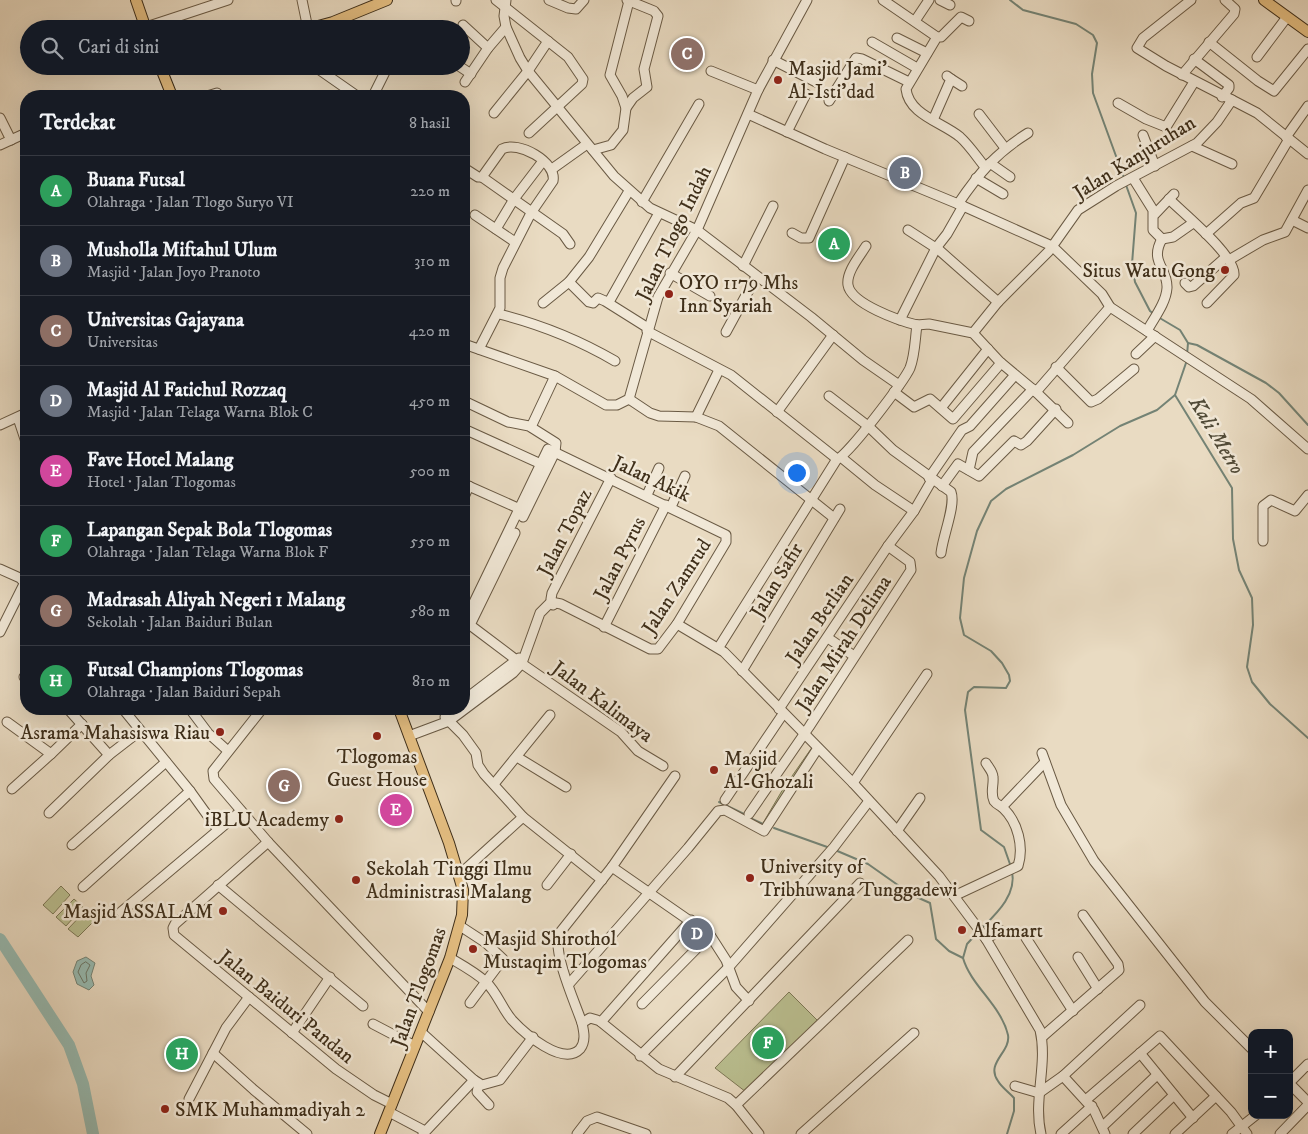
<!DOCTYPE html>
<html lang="id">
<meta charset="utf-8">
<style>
:root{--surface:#171b24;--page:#242831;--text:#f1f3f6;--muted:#9ea1a6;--line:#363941;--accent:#d93025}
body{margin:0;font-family:"IM FELL DW Pica",serif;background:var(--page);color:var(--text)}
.controls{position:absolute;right:15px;bottom:15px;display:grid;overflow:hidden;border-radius:10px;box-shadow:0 5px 20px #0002}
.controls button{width:45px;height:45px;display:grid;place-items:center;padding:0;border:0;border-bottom:1px solid var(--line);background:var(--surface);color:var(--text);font:25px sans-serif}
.you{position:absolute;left:796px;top:472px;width:18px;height:18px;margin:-12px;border:4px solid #fff;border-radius:50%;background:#1a73e8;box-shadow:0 0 0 8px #1a73e833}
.badge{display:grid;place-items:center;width:32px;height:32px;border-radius:50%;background:var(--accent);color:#fff;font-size:16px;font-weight:700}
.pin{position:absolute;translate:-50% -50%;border:2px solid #fff;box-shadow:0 1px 5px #0006}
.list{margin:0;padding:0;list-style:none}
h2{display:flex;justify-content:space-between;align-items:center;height:65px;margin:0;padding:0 20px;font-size:21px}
h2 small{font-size:16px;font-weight:400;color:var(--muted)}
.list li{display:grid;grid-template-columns:32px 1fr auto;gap:15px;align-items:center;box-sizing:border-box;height:70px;padding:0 20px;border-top:1px solid var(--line)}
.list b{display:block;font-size:19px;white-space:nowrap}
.list p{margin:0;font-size:16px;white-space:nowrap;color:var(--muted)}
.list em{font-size:16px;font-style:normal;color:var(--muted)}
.icon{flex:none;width:28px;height:28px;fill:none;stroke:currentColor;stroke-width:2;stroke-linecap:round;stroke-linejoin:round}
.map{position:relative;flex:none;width:1308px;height:1134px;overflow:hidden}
.search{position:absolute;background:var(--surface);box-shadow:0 5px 20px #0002;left:20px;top:20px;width:450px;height:55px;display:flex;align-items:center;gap:12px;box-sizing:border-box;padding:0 18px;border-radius:28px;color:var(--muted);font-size:19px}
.panel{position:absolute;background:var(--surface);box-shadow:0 5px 20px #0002;left:20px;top:90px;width:450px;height:625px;border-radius:20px}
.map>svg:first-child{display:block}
.green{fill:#babf90;stroke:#7c7755}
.water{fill:#97bbb2;stroke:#748375}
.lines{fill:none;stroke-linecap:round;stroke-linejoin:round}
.shore{stroke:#6b7566;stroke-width:1}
.stream{stroke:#748375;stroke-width:2}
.river{stroke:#97bbb2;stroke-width:12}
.minor-casing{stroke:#6a5a44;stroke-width:11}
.major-casing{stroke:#3f2f1a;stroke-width:12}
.minor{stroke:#f1e8d7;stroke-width:9}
.major{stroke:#e4be81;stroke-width:10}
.poi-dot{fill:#8f2418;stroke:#f1e8d7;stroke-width:2}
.labels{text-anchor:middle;stroke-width:5;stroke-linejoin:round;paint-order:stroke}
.poi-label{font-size:20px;fill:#3f2f1a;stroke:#f1e8d7;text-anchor:start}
.street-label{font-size:20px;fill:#3f2f1a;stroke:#f1e8d7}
.water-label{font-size:21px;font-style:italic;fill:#514b38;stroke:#f1e8d7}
</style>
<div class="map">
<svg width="1308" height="1134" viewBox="0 0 1308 1134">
<rect width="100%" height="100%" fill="#e9dbc2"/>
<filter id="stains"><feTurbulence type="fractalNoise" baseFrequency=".004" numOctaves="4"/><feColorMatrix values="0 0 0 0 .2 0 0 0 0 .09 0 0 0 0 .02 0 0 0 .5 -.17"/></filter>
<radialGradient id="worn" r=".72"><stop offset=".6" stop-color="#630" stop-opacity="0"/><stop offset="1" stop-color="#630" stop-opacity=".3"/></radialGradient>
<g class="green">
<polygon points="813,746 812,752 765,824 763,823 783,789"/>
<polygon points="61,886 70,895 53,914 43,905"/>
<polygon points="74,899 83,907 66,926 56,917"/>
<polygon points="86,910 96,919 78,937 68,929"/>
<polygon points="789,992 818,1021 746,1092 715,1068"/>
</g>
<polygon class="water" points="86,957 95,963 91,976 94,985 89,990 77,984 73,972 77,961"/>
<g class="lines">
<polygon class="shore" points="86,962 90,965 86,973 87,981 84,983 78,972 81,965"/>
<g class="stream">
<polyline points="1010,0 1023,10 1076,24 1093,35 1097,43 1092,74 1093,93 1124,178"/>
<polyline points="1126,185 1136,213 1132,264 1135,282 1150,311 1154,314"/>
<polyline points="1158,317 1180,330 1188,343 1187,355"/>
<polyline points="1188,343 1197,345 1266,383 1279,393 1308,425"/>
<polyline points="1187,360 1175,395 1232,488 1233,539 1239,570 1252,598 1253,625 1247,667 1252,682 1270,704 1308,738"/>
<polyline points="719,802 746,815"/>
<polyline points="750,818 763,824"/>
<polyline points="774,828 830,848"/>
<polyline points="835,850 868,864 912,895 930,903 936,939 949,951 963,958"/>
<polyline points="1011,867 1004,847 981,830 965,710 968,692 974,687 1006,688 1010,681 1009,675 1002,663 991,651 964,635 960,618 964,578 977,531 991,501 1006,489 1073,455 1120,426 1157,410 1175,395"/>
<path d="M982,928C996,914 1017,895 1012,871"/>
<path d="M978,932L967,944L963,958C971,986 1001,1005 1008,1035C1011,1052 985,1063 998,1081C1002,1088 1009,1092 1014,1098V1111L1007,1134"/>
</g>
<polyline class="river" points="0,939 69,1045 83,1084 93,1134"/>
<defs>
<g id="minor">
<polyline points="302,0 308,29"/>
<polyline points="456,0 456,1"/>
<polyline points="496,0 568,57 583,79 582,84 529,133"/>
<polyline points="506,0 504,16 506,27 520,58 528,71 614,176 650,208 697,230 811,317 863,360 899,385"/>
<polyline points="549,0 568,8 576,9 584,0"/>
<polyline points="883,0 937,37"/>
<polyline points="940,0 950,5"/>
<polyline points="1191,0 1143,38 1137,48 1166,66 1232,100"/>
<polyline points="915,21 929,0"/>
<path d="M969,21L961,17L941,37H937L906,89C909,115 942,122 960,137C969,145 977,157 985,167"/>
<polyline points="463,25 488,48"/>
<polyline points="146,27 228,0"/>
<polyline points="897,38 927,53"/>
<polyline points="872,42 917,68"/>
<polyline points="1209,42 1258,81 1274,91 1308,49"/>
<polyline points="1257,57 1287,17"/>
<polyline points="1194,59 1229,85 1229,88 1222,97"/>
<polyline points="773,60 818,83"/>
<polyline points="314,66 357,96"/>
<polyline points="459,66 471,74"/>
<polyline points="711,71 758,90"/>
<polyline points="1182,75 1234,14 1235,9 1225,0"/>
<polyline points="951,79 962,86"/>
<polyline points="465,82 488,48 506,27"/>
<polyline points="207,96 217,93"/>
<polyline points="373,96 385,72 382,66"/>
<polyline points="829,101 856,58 862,59 909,82"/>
<polyline points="1118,103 1146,119 1166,127 1194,82"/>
<polyline points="626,108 633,98 647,87 644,69 658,16 654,11 627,0"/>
<polyline points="494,113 528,71 548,41"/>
<polyline points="748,114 825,149 963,206 1052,246 1102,294 1110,307 1251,399 1308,449"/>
<polyline points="979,114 1005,148"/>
<polyline points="0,118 11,140"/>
<polyline points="933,120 951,79 947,76"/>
<polyline points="787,132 806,94"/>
<polyline points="1143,135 1155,166"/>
<polyline points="1286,137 1308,106"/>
<polyline points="0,145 26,133"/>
<polyline points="1192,146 1232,164"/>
<polyline points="593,150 611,145 623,130 626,108 622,96 610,75 629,1"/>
<polyline points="990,163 1010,177"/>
<path d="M464,168L478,177H482L502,149C518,140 557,162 553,181L531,213L503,268L500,278V308L479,349"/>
<polyline points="552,169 587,144"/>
<polyline points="482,177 563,234 570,244"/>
<polyline points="976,178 1003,194"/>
<polyline points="1133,178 1153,210 1153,230 1162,239 1173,237 1193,223"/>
<path d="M1169,199C1183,213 1236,256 1234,275L1207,303"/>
<polyline points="642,202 699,104"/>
<path d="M958,204C979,173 996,153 1028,133"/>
<polyline points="1155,214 1174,194"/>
<polyline points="475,215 515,242"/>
<polyline points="1292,220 1308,228"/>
<polyline points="496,229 514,199 543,161"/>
<polyline points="908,230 939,250 998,302"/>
<polyline points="792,233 801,238 809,238 845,157"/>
<polyline points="1206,234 1241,203 1254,198 1289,139"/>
<path d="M866,246C860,256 846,272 848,285C851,304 900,321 917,325"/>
<polyline points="1229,260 1263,240 1285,232 1308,190"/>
<polyline points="743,266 773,206"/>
<polyline points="670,273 710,296"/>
<polyline points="569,282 589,302 593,303 598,298 605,301 648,328"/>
<polyline points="1185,283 1189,287 1193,286 1226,257"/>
<polyline points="609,302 659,213"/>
<polyline points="543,303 569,282 589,257 629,191"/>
<path d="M499,314C539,324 579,340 615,361"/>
<polyline points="900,320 936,248 947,234 963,206"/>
<polyline points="917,325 929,324 973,333 1000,362 1036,392 1068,423"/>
<polyline points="647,331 731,375 837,459"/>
<path d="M1147,331C1154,318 1166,303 1167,288C1168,268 1149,262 1162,239"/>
<polyline points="726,332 756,277"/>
<polyline points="973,333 998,302 1049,251 1078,210 1116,186 1197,143 1217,122 1232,100 1257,113 1308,154"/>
<polyline points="464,344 555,376 606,405 617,405 629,399 658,297 697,230 758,90 807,0"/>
<polyline points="1136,354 1155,336"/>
<polyline points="1056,367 1091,402 1098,399 1134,369"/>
<polyline points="894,392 914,407 930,399 953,419 1001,363"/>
<polyline points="1036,392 1110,307"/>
<path d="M829,396L868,426L893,450L951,492C956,505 943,535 941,553"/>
<polyline points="629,399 650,413 659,416 696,417 719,426 834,518"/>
<polyline points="464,401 508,422 529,426 556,443 555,452 523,517"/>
<polyline points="941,408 988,349"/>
<polyline points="777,412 833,335"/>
<polyline points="696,417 719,370"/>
<polyline points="18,418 26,442"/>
<polyline points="0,425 26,413"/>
<polyline points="531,427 555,376"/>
<polyline points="464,429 541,464"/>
<polyline points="842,458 875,485 914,511"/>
<path d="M837,459C847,457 904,381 910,368C915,355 915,339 917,325"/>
<polyline points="969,470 973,452 1033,389"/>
<polyline points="929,478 962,430 970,426 1015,375"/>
<polyline points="464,484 520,509"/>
<polyline points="942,486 958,464 979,476 1014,441 1021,445 1027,441 1056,409"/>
<polyline points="647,495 659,468"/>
<polyline points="464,497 469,486"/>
<polyline points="671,507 685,476"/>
<polyline points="515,533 470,625 515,659 621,732 638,751 663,766"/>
<polyline points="1263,541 1263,506 1271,500 1295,511 1308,495"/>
<polyline points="0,569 20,578 26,584"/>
<polyline points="553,605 551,599 552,593 611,478"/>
<path d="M677,624L724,652L853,783L939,876L986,939L1040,1030C1048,1064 1033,1100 1041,1134"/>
<polyline points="604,627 666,505"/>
<polyline points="0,632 25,582"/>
<polyline points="828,638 854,656"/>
<polyline points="719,647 837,459"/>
<polyline points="742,671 840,509"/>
<polyline points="24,677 26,679"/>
<polyline points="464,700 519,658"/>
<polyline points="68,709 109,755"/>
<polyline points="123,709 190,791 218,830"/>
<polyline points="190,709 208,733 228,751"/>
<polyline points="262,709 213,771 214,779 268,842 429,1012"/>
<polyline points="779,709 888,546 914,511 932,480"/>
<polyline points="445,717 463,735 476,753 478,765 484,774 523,817 602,880"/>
<polyline points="7,722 51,754 82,724"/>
<polyline points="409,736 449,721 513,673 522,663 540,613 551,602 561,604 650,649 658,649 677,624 726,542 726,535 548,449 465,621"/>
<polyline points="1042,753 1061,805 1094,861 1205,1002 1252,1049"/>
<polyline points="517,757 566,787"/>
<polyline points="853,783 927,674"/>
<polyline points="494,784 550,715"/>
<polyline points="12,789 51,754"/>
<polyline points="725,800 783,714"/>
<polyline points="1002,807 1045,762"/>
<polyline points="49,813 109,755 140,731"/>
<polyline points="749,814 809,727 911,570 910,562 888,546"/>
<polyline points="897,831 920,798"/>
<polyline points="268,842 175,924 173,928 174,935 336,1069 374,1095 392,1104"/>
<polyline points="72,845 166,762"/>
<polyline points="612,867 710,935 726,960 736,987 749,1001"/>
<polyline points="459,875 523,817"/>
<polyline points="218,885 363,1006"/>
<polyline points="547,885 571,854"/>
<polyline points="83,887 190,791"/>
<path d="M954,896L1018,866C1024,847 1018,822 1003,808C1000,805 997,805 994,801C990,793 994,785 993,777C993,772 989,768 986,763"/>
<polyline points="121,912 241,811"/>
<polyline points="460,926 486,943 503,959 470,1003"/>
<polyline points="1026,938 1073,1011"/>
<polyline points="986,939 1000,930"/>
<polyline points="1078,957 1098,989"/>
<path d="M450,958C462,965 475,972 486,982C498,994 501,1007 512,1020C524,1033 563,1067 580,1049C586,1041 584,1032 582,1023L590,1018L597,1020"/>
<polyline points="569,984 688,848 718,811 725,810 764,831 818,748"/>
<polyline points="642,1004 710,935"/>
<polyline points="601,1022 659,1069 728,1098 736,1105 759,1134"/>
<polyline points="601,1022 691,920"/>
<path d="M582,1023C574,1000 555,959 558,935L612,867L675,776"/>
<polyline points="373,1024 415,1046"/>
<polyline points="421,1032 474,1080 482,1085 500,1080 533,1037"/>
<polyline points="292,1033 330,977"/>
<polyline points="1042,1037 1119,970 1118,964 1083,915"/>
<polyline points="213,1053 254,1090 307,1134"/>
<polyline points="1140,1053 1193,1118"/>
<polyline points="640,1056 728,968 834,847 869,801"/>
<polyline points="1063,1076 1094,1110 1105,1134"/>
<polyline points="675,1077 860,883"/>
<polyline points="1289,1083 1308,1064"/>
<polyline points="1289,1083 1308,1102"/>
<polyline points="479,1084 477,1092 489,1105"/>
<polyline points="1015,1086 1039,1093 1063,1076 1140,1005"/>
<polyline points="189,1099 226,1028 249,997"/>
<polyline points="1087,1099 1160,1036 1231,1112 1247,1134"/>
<polyline points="736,1105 908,940"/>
<polyline points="389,1112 425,1131"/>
<polyline points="1103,1126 1157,1075"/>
<polyline points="423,1134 474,1080"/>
<polyline points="577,1134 587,1121 597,1117 646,1134"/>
<polyline points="801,1134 914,1033"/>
<polyline points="1061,1134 1092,1106"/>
<polyline points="1133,1134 1174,1095"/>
<polyline points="1175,1134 1216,1096"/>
<polyline points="1232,1134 1256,1115"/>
<polyline points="1280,1134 1308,1105"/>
</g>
<g id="major">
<polyline points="136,0 146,29"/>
<polyline points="1264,0 1308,32"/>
<polyline points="307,29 333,22 387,0"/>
<polyline points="160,66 172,96"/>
<polyline points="380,1134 450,958 462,915 463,890 449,843 399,709"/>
</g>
</defs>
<use href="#minor" class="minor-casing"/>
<use href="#major" class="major-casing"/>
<use href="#minor" class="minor"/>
<use href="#major" class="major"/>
</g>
<g class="poi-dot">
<circle cx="778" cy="80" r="5"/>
<circle cx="1225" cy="270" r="5"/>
<circle cx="669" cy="294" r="5"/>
<circle cx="220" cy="732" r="5"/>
<circle cx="377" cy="736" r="5"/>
<circle cx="714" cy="770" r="5"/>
<circle cx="339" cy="819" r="5"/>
<circle cx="750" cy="878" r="5"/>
<circle cx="356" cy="880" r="5"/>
<circle cx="223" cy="911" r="5"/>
<circle cx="962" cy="930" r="5"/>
<circle cx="473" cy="949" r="5"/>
<circle cx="165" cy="1109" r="5"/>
</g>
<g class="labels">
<g class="poi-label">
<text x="788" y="75">Masjid Jami'<tspan x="788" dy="23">Al-Isti'dad</tspan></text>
<text x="1215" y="277" text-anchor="end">Situs Watu Gong</text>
<text x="679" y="289">OYO 1179 Mhs<tspan x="679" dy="23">Inn Syariah</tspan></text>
<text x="210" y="739" text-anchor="end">Asrama Mahasiswa Riau</text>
<text x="377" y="763" text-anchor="middle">Tlogomas<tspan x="377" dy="23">Guest House</tspan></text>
<text x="724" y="765">Masjid<tspan x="724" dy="23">Al-Ghozali</tspan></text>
<text x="329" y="826" text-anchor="end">iBLU Academy</text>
<text x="760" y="873">University of<tspan x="760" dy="23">Tribhuwana Tunggadewi</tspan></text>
<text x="366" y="875">Sekolah Tinggi Ilmu<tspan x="366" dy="23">Administrasi Malang</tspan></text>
<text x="213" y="918" text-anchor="end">Masjid ASSALAM</text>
<text x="972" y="937">Alfamart</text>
<text x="483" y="945">Masjid Shirothol<tspan x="483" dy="23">Mustaqim Tlogomas</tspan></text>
<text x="175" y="1116">SMK Muhammadiyah 2</text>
</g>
<g class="street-label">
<text transform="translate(1134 157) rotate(-32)" y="7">Jalan Kanjuruhan</text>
<text transform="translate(673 233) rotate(-64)" y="7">Jalan Tlogo Indah</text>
<text transform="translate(652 478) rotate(25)" y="7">Jalan Akik</text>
<text transform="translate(564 532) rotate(-63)" y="7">Jalan Topaz</text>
<text transform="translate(619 558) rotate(-63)" y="7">Jalan Pyrus</text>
<text transform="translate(776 580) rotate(-59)" y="7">Jalan Safir</text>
<text transform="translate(676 586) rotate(-57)" y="7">Jalan Zamrud</text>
<text transform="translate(819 618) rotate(-56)" y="7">Jalan Berlian</text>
<text transform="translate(843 643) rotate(-57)" y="7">Jalan Mirah Delima</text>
<text transform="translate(603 701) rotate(37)" y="7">Jalan Kalimaya</text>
<text transform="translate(418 987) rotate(-70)" y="7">Jalan Tlogomas</text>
<text transform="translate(287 1006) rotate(39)" y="7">Jalan Baiduri Pandan</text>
</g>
<g class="water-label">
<text transform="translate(1217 435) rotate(59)" y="7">Kali Metro</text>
</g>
</g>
<rect width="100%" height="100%" filter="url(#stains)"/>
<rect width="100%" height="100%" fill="url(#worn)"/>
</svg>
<div class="controls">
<button>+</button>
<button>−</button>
</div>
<div class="you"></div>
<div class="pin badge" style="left:834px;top:244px;background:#2e9e5b">A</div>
<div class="pin badge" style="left:905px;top:173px;background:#6b7280">B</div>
<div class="pin badge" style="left:687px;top:54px;background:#8d6e63">C</div>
<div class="pin badge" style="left:697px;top:934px;background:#6b7280">D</div>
<div class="pin badge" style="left:396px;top:810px;background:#d1479c">E</div>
<div class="pin badge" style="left:768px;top:1043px;background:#2e9e5b">F</div>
<div class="pin badge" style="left:284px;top:786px;background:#8d6e63">G</div>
<div class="pin badge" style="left:182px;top:1054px;background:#2e9e5b">H</div>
<div class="search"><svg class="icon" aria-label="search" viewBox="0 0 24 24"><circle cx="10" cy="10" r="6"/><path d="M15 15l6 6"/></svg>Cari di sini</div>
<section class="panel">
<h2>Terdekat<small>8 hasil</small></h2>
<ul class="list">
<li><span class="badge" style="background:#2e9e5b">A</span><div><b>Buana Futsal</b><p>Olahraga · Jalan Tlogo Suryo VI</p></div><em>220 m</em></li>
<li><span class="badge" style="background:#6b7280">B</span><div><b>Musholla Miftahul Ulum</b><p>Masjid · Jalan Joyo Pranoto</p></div><em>310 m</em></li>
<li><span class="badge" style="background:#8d6e63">C</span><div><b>Universitas Gajayana</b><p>Universitas</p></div><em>420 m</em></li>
<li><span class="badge" style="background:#6b7280">D</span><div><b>Masjid Al Fatichul Rozzaq</b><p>Masjid · Jalan Telaga Warna Blok C</p></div><em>450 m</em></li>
<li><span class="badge" style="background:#d1479c">E</span><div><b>Fave Hotel Malang</b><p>Hotel · Jalan Tlogomas</p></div><em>500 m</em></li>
<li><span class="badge" style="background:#2e9e5b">F</span><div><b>Lapangan Sepak Bola Tlogomas</b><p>Olahraga · Jalan Telaga Warna Blok F</p></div><em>550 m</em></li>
<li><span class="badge" style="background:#8d6e63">G</span><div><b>Madrasah Aliyah Negeri 1 Malang</b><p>Sekolah · Jalan Baiduri Bulan</p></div><em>580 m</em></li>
<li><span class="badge" style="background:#2e9e5b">H</span><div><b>Futsal Champions Tlogomas</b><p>Olahraga · Jalan Baiduri Sepah</p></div><em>810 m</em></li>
</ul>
</section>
</div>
